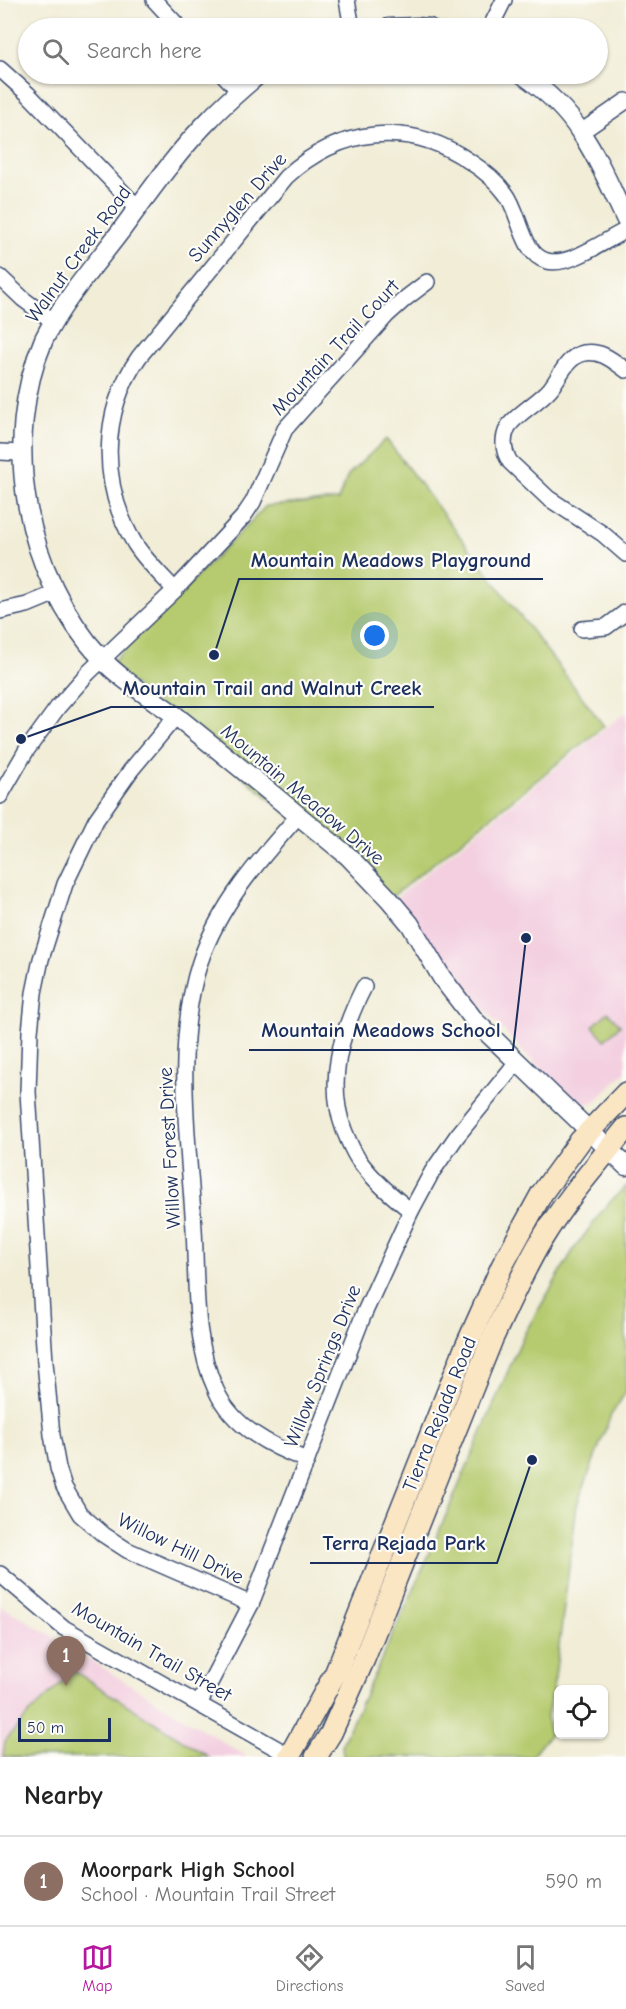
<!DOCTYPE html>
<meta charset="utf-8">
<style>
:root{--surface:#fff;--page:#f6f6f6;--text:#222;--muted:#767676;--line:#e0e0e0;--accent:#b5179e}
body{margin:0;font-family:"Comic Neue",sans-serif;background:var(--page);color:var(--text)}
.controls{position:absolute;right:18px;bottom:18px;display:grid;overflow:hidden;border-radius:9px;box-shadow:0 2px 4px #0004}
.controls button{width:54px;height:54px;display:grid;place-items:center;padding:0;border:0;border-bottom:2px solid var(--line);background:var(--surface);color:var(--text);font:30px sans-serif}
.scale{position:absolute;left:18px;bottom:15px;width:93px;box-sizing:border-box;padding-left:6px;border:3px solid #1b2f5e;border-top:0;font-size:16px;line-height:21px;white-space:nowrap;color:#1b2f5e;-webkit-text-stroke:4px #fdfcf7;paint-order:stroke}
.you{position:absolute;left:375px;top:636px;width:21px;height:21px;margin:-15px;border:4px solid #fff;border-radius:50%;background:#1a73e8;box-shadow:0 0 0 9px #1a73e833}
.badge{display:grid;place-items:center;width:39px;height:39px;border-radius:50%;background:var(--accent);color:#fff;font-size:20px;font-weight:700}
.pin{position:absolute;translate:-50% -50px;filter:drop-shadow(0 2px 3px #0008)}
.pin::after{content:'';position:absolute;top:32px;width:21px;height:18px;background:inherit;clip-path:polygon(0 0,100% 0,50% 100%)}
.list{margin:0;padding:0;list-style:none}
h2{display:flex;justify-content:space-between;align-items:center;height:78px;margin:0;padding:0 24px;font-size:26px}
h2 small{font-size:20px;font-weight:400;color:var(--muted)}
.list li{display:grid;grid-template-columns:39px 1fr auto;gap:18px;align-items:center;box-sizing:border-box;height:90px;padding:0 24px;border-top:2px solid var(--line)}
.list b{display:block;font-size:22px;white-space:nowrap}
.list p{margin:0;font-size:20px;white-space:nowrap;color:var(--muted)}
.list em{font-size:20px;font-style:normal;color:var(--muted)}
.icon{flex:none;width:33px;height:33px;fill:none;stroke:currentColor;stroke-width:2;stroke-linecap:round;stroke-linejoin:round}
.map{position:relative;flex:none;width:626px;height:1757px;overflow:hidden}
.search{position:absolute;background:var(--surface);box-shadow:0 2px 4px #0004;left:18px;right:18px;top:18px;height:66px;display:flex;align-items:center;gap:15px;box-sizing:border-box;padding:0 21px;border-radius:33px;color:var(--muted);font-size:22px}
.sheet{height:168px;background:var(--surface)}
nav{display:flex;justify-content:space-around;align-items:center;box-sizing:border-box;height:84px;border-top:2px solid var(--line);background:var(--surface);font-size:16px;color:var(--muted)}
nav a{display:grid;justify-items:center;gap:3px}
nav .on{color:var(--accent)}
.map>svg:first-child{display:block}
.built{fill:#f3cfe0}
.green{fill:#b6cb70;stroke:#687d67;stroke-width:1.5}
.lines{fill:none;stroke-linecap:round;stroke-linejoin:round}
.minor-casing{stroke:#3b4c70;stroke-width:18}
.tertiary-casing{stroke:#3b4c70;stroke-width:21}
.secondary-casing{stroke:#3b4c70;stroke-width:24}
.minor{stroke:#fff;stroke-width:15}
.tertiary{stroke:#fff;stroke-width:18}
.secondary{stroke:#fbe6c4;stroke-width:21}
.labels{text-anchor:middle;stroke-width:4.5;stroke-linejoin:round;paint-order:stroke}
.street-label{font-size:20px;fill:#1b2f5e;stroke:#fdfcf7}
.leader{fill:none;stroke:#1b2f5e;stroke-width:2}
.callout-dot{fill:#1b2f5e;stroke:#fdfcf7;stroke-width:2}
.callout-label{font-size:21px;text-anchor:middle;font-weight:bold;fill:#1b2f5e;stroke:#fdfcf7;stroke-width:4.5;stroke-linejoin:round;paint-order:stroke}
</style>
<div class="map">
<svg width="626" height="1757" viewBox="0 0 626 1757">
<rect width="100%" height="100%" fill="#fdfcf7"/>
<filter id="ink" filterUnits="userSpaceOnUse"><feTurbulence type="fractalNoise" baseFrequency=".0167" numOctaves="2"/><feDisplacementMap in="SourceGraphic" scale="12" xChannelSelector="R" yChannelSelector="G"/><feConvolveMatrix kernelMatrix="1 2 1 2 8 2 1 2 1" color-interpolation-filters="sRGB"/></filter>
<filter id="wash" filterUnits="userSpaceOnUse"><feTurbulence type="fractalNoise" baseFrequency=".008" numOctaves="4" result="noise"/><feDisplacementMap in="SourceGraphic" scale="24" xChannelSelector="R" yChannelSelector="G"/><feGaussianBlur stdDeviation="1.35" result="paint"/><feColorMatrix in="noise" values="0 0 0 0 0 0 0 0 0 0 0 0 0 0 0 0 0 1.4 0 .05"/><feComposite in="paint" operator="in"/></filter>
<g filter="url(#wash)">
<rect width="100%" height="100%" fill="#f1edd7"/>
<g class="built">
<polygon points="626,712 626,1071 594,1102 583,1104 564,1090 527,1056 455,977 396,898"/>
<polygon points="0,1606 19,1616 247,1757 0,1757"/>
</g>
<g class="green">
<polygon points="386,439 604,726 389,899 110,665 266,506 338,500 348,475"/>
<polygon points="608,1012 620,1025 605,1040 593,1026"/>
<polygon points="626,1186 626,1392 611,1415 577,1505 555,1677 547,1715 549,1735 531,1757 343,1757 342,1744 418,1580 523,1336 574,1249 606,1206"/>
<polygon points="74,1671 209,1757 3,1757 5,1741 29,1714"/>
</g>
</g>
<g filter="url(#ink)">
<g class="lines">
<defs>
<g id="minor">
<polyline points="154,0 180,28"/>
<polyline points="347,0 352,28"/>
<polyline points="490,28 504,0"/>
<polyline points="0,69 28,94 138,208"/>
<polyline points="223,74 239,91"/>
<polyline points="581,132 626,101"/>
<polyline points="0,277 23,299 54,322"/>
<path d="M626,370C613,361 602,350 584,353C567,356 560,377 550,389C539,402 515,415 508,427C502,439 503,451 510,462L548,498L603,534L626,554"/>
<polyline points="0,452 19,453"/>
<path d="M175,590C161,575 146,561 135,544C100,486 100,413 139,357L286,177C339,128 408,119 469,161C483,170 496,180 506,194C520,212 522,255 547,261C569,267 606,240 626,230"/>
<polyline points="0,611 27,605 56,593"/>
<polyline points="582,629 606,627 626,612"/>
<polyline points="176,716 131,770 96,820 65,884 41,959 34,993 30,1032 28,1092 45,1362 52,1435 58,1468 64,1487 80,1514 104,1535 127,1550 251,1604"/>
<polyline points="0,796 26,751 58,707 88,673 175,590 243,517 253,502 285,429 387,315 406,298 427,282"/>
<path d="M298,816C259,860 219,905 200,962C173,1044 189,1145 194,1229C197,1282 193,1341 216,1390C232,1427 272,1447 307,1460"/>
<path d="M364,987C341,1032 326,1081 344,1130C348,1140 352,1150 358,1159C373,1180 391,1195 411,1211"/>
<polyline points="0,1574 64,1628 290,1756"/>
<polyline points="199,1704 251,1604 363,1316 411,1211 432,1172 457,1136 517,1062"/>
</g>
<g id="tertiary">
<polyline points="388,28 417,27 429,28"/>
<path d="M259,74C243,88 226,102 211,118C179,150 150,191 123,228C96,264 64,299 44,339C0,441 25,576 101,658C121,680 152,698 176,716C234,762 291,810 348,856L389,899L410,924L442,978L475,1021L626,1166"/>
<path d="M522,74C545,90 566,109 581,133C599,159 612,191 626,220"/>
</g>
<g id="secondary">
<polyline points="289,1757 336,1672 464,1351 502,1266 542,1193 580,1141 626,1093"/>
<path d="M316,1757L331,1733L364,1659L492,1339C508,1305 523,1271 542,1239C566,1199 597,1164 626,1128"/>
</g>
</defs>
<use href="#minor" class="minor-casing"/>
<use href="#tertiary" class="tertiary-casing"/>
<use href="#secondary" class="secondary-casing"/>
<use href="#minor" class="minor"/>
<use href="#tertiary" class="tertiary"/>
<use href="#secondary" class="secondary"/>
</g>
</g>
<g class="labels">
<g class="street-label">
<text transform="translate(237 207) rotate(-49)" y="7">Sunnyglen Drive</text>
<text transform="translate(78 254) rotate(-54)" y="7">Walnut Creek Road</text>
<text transform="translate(335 347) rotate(-47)" y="7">Mountain Trail Court</text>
<text transform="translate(303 794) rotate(40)" y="7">Mountain Meadow Drive</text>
<text transform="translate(169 1148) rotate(-93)" y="7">Willow Forest Drive</text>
<text transform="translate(322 1366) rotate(-68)" y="7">Willow Springs Drive</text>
<text transform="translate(439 1414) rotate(-68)" y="7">Tierra Rejada Road</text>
<text transform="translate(181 1548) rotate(26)" y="7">Willow Hill Drive</text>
<text transform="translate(152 1651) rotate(30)" y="7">Mountain Trail Street</text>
</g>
</g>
<path class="leader" d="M214 655L239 579H543M21 739L111 707H434M526 938L513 1050H249M532 1460L497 1563H310"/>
<g class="callout-dot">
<circle cx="214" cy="655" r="6"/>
<circle cx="21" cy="739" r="6"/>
<circle cx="526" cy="938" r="6"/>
<circle cx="532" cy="1460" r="6"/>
</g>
<g class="callout-label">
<text x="391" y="567">Mountain Meadows Playground</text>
<text x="272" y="695">Mountain Trail and Walnut Creek</text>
<text x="381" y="1037">Mountain Meadows School</text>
<text x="404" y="1550">Terra Rejada Park</text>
</g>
</svg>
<div class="controls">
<button><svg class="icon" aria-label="locate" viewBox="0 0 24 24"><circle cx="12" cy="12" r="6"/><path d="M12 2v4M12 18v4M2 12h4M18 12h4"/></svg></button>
</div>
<div class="scale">50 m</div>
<div class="you"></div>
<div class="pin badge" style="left:66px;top:1686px;background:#8d6e63">1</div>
<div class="search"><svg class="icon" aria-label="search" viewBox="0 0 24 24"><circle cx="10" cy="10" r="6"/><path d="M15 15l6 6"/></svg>Search here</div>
</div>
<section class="sheet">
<h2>Nearby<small></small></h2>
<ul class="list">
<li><span class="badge" style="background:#8d6e63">1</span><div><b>Moorpark High School</b><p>School · Mountain Trail Street</p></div><em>590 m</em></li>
</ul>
</section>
<nav>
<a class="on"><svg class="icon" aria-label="map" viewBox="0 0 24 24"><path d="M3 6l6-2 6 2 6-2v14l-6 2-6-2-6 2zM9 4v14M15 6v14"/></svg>Map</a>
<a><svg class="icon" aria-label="directions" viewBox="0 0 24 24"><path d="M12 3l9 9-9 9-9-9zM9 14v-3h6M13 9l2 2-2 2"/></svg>Directions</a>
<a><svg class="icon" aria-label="saved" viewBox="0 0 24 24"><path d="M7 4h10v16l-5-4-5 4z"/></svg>Saved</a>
</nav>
